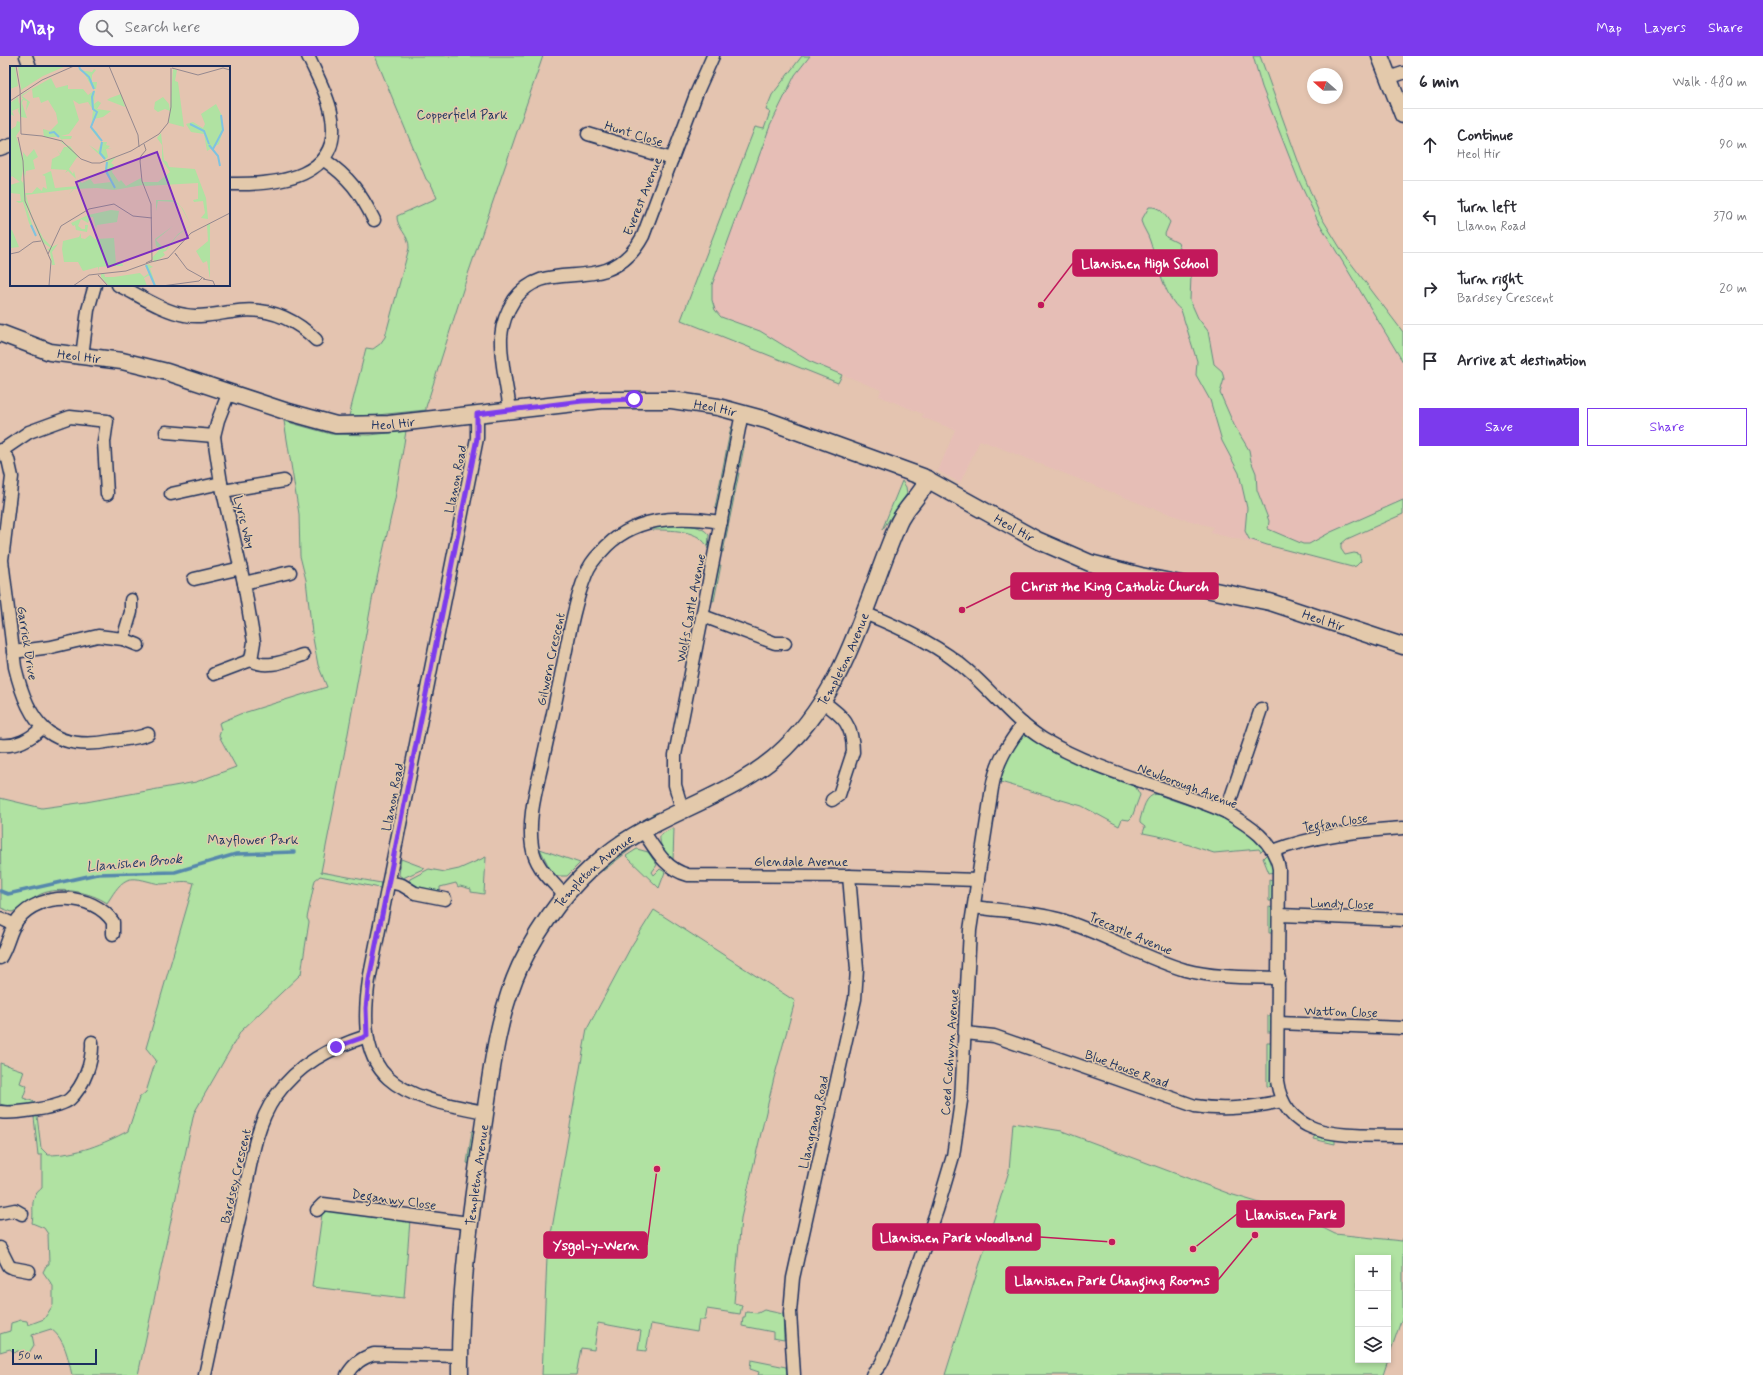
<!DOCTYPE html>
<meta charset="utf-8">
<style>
:root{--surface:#fff;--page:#f7f7f7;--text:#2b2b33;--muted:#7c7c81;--line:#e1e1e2;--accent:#7c3aed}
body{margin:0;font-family:Mynerve,sans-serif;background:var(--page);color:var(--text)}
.controls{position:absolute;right:12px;bottom:12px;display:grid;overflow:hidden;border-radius:0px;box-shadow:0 2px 6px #0003}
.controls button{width:36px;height:36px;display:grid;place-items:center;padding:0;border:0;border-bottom:1px solid var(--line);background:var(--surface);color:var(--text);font:20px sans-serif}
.compass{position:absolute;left:1307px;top:12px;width:36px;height:36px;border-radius:50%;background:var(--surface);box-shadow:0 2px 6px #0003;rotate:290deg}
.scale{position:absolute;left:12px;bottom:10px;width:85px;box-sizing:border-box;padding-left:4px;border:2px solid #1b2f5e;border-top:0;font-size:11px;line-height:14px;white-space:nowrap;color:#1b2f5e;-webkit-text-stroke:3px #e3c9ab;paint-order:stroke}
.stop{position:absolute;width:12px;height:12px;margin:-9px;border:3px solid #7c3aed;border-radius:50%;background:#fff}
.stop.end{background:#7c3aed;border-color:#fff;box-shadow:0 1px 4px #0008}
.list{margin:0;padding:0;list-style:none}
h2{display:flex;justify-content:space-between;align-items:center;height:52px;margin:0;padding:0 16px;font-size:17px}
h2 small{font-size:13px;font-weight:400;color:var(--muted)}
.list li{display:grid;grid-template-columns:26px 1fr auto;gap:12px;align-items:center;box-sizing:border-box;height:72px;padding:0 16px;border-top:1px solid var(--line)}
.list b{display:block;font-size:15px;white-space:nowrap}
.list p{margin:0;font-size:13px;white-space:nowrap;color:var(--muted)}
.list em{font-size:13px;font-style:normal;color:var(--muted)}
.actions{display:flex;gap:8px;padding:12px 16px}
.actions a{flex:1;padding:9px 0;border:1px solid var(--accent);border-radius:0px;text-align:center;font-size:14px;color:var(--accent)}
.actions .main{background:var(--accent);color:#fff}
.icon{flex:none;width:22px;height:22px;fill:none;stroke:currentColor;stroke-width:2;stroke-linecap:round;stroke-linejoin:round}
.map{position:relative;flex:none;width:1403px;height:1319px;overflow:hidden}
header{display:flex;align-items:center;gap:24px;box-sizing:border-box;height:56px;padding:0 20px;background:var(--accent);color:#fff}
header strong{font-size:19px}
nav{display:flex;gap:22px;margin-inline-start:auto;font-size:14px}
.search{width:280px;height:36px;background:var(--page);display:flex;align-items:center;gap:10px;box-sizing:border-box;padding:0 14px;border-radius:22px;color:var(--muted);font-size:15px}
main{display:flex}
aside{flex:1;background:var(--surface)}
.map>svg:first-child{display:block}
.built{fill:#e6beb6}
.green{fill:#b0e2a2;stroke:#668880}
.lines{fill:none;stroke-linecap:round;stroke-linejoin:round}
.stream{stroke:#5788ac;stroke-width:3.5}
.street-casing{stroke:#1b2f5e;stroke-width:15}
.secondary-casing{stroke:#1b2f5e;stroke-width:19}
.street{stroke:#e3c9ab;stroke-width:12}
.secondary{stroke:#e3c9ab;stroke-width:16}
.route{stroke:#7c3aed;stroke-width:5}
.labels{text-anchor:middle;stroke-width:3;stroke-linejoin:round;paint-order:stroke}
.park-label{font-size:13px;fill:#223861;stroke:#e3c9ab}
.street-label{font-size:13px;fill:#1b2f5e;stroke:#e3c9ab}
.water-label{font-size:14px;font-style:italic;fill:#253e6b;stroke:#e3c9ab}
.inset-river{fill:none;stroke:#7fc3e0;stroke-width:2}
.inset-road{fill:none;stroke:#94888f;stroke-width:1}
.view{fill:#7b2cbf;fill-opacity:0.15;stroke:#7b2cbf;stroke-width:2}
.inset-edge{fill:none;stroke:#1b2f5e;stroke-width:2}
.leader{fill:none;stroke:#c2185b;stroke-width:1.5}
.callout-dot{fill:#c2185b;stroke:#e3c9ab;stroke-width:1.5}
.callout{fill:#c2185b;stroke:#c2185b;stroke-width:1.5}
.callout-label{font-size:14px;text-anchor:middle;font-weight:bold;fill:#fff}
</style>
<header>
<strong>Map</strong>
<div class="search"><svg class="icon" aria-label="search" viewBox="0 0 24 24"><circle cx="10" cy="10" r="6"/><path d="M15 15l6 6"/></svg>Search here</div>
<nav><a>Map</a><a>Layers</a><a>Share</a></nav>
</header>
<main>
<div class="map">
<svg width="1403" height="1319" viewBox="0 0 1403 1319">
<rect width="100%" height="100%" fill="#e4c4b0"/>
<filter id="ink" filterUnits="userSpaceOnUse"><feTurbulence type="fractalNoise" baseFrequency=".025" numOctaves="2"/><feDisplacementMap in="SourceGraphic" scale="8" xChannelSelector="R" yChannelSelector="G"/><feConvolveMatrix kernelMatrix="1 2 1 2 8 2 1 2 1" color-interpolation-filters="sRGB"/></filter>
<g filter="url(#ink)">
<polygon class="built" points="810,0 1253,0 1298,123 1318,165 1403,306 1403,444 1297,497 1211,477 1213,471 1184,463 1144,449 980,384 960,427 938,415 955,374 922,361 923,358 879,340 881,334 809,305 760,275 721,261 715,254 712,244 712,229 770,70 795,19"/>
<g class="green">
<path d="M375,0H543L467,221L426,351V354L377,359V363L348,364L366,292L373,293L380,288L385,281L409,192C410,180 396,171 397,160L437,142L432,130L426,123Z"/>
<polygon points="802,0 810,0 795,19 770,70 712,229 712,244 715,254 721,261 760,275 809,305 842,319 838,327 681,264 755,71 764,73 770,56 766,54 772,39"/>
<polygon points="1253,0 1260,0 1301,113 1320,159 1344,198 1403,276 1403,306 1318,165 1298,123 1262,31"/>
<path d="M1149,151C1160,150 1164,158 1170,166L1165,178L1166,181L1178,187L1182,198L1179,206L1191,220L1190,244L1198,262L1208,275L1214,308L1222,315L1224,323L1220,337L1234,369L1249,394L1251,405L1256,417L1257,434L1269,465L1268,473L1303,488H1309L1331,476L1403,444V458L1347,483L1341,488V493L1345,499L1354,497L1359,498L1361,505L1356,510L1352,511L1267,489L1249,483L1245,475L1247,452L1239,417L1222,385L1210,344L1196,319L1197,305L1181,254C1165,243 1156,203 1150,185C1148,178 1143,172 1141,165Z"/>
<path d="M284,365L331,378L370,379L406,375L395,443L372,544L345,694L321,816L381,827L380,832L320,820L315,824L307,862L309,866L301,918L241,975L194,1057L138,1319H72C68,1302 65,1283 51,1273L32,1279L34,1289L29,1297L17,1295L15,1297L10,1293L0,1296V1278L10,1275L11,1267L21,1264L27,1265L28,1269L44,1263L53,1249V1230L43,1216L46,1210L49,1208L48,1178L44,1172L32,1167C35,1152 28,1143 42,1132V1099H38L34,1061L37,1060L41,1092L48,1099C77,1099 103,1088 128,1075L139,1042L146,1036L156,1004L146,992L194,827C182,823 172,828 161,828C150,827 137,820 127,824C118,828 112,840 107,847C91,836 59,830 41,838C31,843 23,852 12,856L1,852L0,742L42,752L86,746L196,726L236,711L219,680L221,674L219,667L240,658L327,631L318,609L312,577L306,524L300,500L299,458Z"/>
<polygon points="731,371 733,371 734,376 718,452 715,452"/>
<polygon points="741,385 745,386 740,411 737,410"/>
<polygon points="736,417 739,417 723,496 720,495"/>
<polygon points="902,425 906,431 907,438 882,474"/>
<path d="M668,469C682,469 700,467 709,479L708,493C702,473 669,474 652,474L653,472Z"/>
<polygon points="721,509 714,545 711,544 717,510"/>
<polygon points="1022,678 1058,697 1135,730 1140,739 1132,761 1129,764 1122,763 1119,770 1082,750 997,725 1002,710"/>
<path d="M1157,738C1182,749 1226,758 1246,775C1253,781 1258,787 1264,793L1261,796L1259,793L1214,797L1168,782L1143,777L1145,771L1140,767V764C1143,754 1145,739 1157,738Z"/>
<polygon points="657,756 659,759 618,782 616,780"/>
<path d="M673,772H674L673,804C664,798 659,789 660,779Z"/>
<polygon points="629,790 631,793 603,815 600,812"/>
<polygon points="540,793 580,807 567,820 556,820 549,811"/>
<polygon points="637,793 648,796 657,809 652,816 654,819 660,813 665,816 659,832 626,800"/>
<polygon points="1267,798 1272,806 1274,816 1269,817 1263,802"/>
<polygon points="486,801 484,838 471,836 471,833 460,830 458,831 456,827 440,831 440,836 415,830 409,825 410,823 429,813 445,816 459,813"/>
<polygon points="401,803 425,812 403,822 399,819"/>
<polygon points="1269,823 1274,825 1273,845 1269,845"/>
<polygon points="1269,851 1273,852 1273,877 1269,877"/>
<polygon points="654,854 795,945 774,1022 741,1162 734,1247 742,1249 740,1258 707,1253 705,1264 699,1264 697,1276 651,1268 646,1295 638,1294 641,1275 598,1267 594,1294 581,1292 576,1319 542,1319 547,1201 587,973 632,889"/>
<rect x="1268" y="960" width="4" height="16"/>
<polygon points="1267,986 1272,986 1272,1031 1267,1030"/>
<polygon points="0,1007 24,1015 20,1027 27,1030 23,1042 38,1047 10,1051 0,1048"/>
<polygon points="1013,1067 1062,1075 1230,1138 1293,1157 1335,1178 1402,1185 1403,1182 1403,1259 1388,1303 1388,1202 1358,1202 1358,1304 1388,1304 1383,1319 945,1319 1009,1115"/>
<polygon points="472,1075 477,1076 470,1108 467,1107"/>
<polygon points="1315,1079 1335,1083 1335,1088 1313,1083"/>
<polygon points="326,1154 410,1164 404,1242 312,1231 322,1158"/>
<polygon points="764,1254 783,1258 784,1284 773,1282 773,1276 742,1270 743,1261 745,1261 746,1256 758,1257"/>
<polygon points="751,1304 786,1311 787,1319 758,1319 759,1316 750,1313"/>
</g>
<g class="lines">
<polyline class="stream" points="0,835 8,838 97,818 175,816 236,798 294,796"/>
<defs>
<g id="street">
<polyline points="26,0 30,11"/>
<polyline points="1388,22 1403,17"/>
<polyline points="588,78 672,103"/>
<polyline points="0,93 11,89"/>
<path d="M323,103C349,121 360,136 374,164"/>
<path d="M229,128C276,129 346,123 331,56C327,37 316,18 308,0"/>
<path d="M118,229C139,239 162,255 185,259C200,262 216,258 231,256C264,250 292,260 316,284"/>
<polyline points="82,300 88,254 95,229"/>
<path d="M229,336L218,364L214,380L215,388L221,427L244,527L254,586L251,604C267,614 287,604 303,599"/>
<path d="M510,354C507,330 500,305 501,281C502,268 507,255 514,244C539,210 573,225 606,214C623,208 635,195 643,180L697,36L713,0"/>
<path d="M477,358V382L369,924C354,1026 397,1040 485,1056"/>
<polyline points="166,376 214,380"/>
<path d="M0,394L8,403L12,421L2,504L15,611C28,666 49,697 112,685C124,683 137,683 148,678"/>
<polyline points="1,395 29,376 70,361 107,365 104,386 107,438"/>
<polyline points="223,435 284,425"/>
<polyline points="171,438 221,427"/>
<polyline points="194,523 241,512"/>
<polyline points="244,527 290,516"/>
<path d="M864,557C897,570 940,590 967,614C993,636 1014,665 1043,683C1100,717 1166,730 1226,756C1248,769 1275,785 1279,813L1277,1025C1286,1089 1355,1078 1403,1080"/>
<polyline points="703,560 775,587 785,587"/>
<polyline points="123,583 131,556 131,544"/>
<polyline points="13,596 51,591 98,580 123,583 138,589"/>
<polyline points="214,618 251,604"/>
<path d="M823,646C843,660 853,669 853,696L839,739L832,744"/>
<path d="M0,689C17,691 30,683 42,672"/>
<polyline points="682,753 675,729 675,699 742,357"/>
<polyline points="1226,756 1261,653"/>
<path d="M643,775C656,794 665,813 688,819L849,820L978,824"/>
<path d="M1273,795C1315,779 1359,775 1403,772"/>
<polyline points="389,826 402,829 415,837 445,843"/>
<path d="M564,839C551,824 535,811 532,790C528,763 535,738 541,712C546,688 552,663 557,638C566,599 571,556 586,518C589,510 595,502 601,496C632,460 677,459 721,466"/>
<path d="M974,851C1002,855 1031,856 1058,863C1102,876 1141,901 1185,914C1215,922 1248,921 1279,922"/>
<polyline points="1280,859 1403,864"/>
<polyline points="0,862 15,869"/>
<path d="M0,902C8,890 9,875 18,863C40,835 93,836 113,866V878"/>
<polyline points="1278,967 1403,972"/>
<path d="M965,977L994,980L1195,1050C1225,1055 1253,1051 1282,1045"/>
<path d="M0,1056C13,1058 60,1052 70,1043C84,1030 93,1005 92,986"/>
<polyline points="317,1154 323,1148 469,1167"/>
<polyline points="0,1157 15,1154 22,1158"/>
<polyline points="0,1192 9,1210 13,1212 29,1215"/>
<path d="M205,1319C217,1263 229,1206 242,1150C250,1114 254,1071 275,1041C298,1008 330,992 367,980"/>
<path d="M347,1319C354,1308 361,1302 374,1298L460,1300"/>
<polyline points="794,1319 790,1256 793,1222 855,943 857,913 849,820"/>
<path d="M872,1319L881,1308L892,1284L937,1154L953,1100L961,1045L970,874L992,732C996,707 1008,688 1023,668"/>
</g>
<g id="secondary">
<polyline points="1380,0 1403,59"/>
<path id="s1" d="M0,277L50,296L122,305L167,316L285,355L336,369L389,368L602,344H672L718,351L766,364L923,421L1037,484L1090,507L1141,520L1270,546L1403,590"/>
<path id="s2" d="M460,1319C459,1234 471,1156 483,1072C491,1018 497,960 520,910C541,867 568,830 605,800C659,755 735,742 785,692C849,628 864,548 898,468C905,451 921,440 928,423"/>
</g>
</defs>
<use href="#street" class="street-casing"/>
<use href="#secondary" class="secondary-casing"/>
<use href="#street" class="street"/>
<use href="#secondary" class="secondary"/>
</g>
</g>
<g class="lines" filter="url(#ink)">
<polyline class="route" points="336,991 367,980 366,952 369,924 477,382 477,358 582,345 634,343"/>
</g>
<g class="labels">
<g class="park-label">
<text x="462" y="63">Copperfield Park</text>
<text x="253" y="788">Mayflower Park</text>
</g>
<g class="street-label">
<text transform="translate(634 77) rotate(17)" y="5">Hunt Close</text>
<text transform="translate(642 140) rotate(-68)" y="5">Everest Avenue</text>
<text dy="5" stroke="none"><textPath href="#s1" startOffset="83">Heol Hir</textPath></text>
<text dy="5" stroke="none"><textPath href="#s1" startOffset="731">Heol Hir</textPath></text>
<text dy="5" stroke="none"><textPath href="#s1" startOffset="407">Heol Hir</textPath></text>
<text transform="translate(455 423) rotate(-79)" y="5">Llanon Road</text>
<text transform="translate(245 466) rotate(76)" y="5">Lyric Way</text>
<text dy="5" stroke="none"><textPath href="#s1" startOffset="1055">Heol Hir</textPath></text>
<text transform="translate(690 552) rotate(-79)" y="5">Wolfs Castle Avenue</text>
<text dy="5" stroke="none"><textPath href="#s1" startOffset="1379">Heol Hir</textPath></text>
<text transform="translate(28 587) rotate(81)" y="5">Garrick Drive</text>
<text transform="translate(550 603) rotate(-78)" y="5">Gilwern Crescent</text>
<text dy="5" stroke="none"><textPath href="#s2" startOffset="873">Templeton Avenue</textPath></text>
<text transform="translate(1188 729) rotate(21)" y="5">Newborough Avenue</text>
<text transform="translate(392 741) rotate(-79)" y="5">Llanon Road</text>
<text transform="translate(1335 766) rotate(-9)" y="5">Tegfan Close</text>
<text x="801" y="810">Glendale Avenue</text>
<text dy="5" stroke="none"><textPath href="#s2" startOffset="537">Templeton Avenue</textPath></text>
<text transform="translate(1342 847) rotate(2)" y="5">Lundy Close</text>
<text transform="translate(1131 877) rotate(23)" y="5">Trecastle Avenue</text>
<text transform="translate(1341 955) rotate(2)" y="5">Watton Close</text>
<text transform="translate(949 996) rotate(-86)" y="5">Coed Cochwyn Avenue</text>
<text transform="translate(1127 1012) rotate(20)" y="5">Blue House Road</text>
<text transform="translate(813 1066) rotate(-77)" y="5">Llangranog Road</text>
<text dy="5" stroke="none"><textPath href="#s2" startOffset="201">Templeton Avenue</textPath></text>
<text transform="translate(235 1120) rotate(-77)" y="5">Bardsey Crescent</text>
<text transform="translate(394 1143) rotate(8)" y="5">Deganwy Close</text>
</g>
<g class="water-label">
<text transform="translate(134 806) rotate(-5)" y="5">Llanishen Brook</text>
</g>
</g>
<g transform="translate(10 10)">
<rect width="220" height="220" fill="#e4c4b0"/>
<path d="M0,0H5L8,20L0,23ZM56,0L33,10L11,24L8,0ZM84,3L86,4L82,9V16H87L86,23H83L74,7L69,4L82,6ZM163,3L167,4L165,15L168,16L174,61L159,57ZM41,12L46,22L58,19V23H73L78,29L85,24L84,38L88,35L91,37L87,43L101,45L93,51L84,53L82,57V62L87,66L91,76L81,63L83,44L78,36L69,38L63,34L69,54L59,68L51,70H62L61,73H52L54,76L49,71H34L33,63L40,65L48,57L46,47L38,34L31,37L29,31L23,32L22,23L12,30L20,36L16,45L17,35L13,34L12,37L17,52L11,51L8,45L9,42L2,45L4,50L0,48V37L8,31L9,38L13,32H12L11,29ZM111,28L115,41L97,34L100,32ZM153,31L159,38L160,45L155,43L148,46L144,43L145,36ZM206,38L212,50L213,64L209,78L197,85L194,68L181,66L176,58L183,56L193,62L195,58L191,48ZM7,55L10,56V64L6,70L13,92V86L17,91L24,83L28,91L23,94L25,103L16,105L15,111L13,104L11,114L13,117L14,112L15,127H22L27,121L32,125L33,121L37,123L35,110L32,109L41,105L45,122L68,120L70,118L67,113L72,117L83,112L81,114L84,118L101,116L95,106L96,95L106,91L101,97L104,99L102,106L109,116L111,114L116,120L131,112L133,119L104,124L105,128L104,124L87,122L64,123L59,128L63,123L16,129L22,151L33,172L42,181L48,178L42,186L45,199H42L40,186L37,183L41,182L32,176L15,136L26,171L19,157L13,136L9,137L6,135H11L10,128L0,127V119L10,116L2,110L0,112V64L6,60ZM151,67L154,94L157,96L159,101L185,103L196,132L198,153L191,152L195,147L193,135L184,136L183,134L188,133V117L135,120L132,116H148L160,106L152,94V79L147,72ZM49,75L54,77L56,79L59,80H60L69,92L67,91L59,103L63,108L64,105L66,113L58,105L55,107L57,104L41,103L42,93L50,89L47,83L50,88L54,81H58ZM91,76H97L96,79L100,80L98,82H102L96,83L98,91L95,94L79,79L88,85ZM146,134H162L168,137L173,143L181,159L167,170L156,185L153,186L151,183L155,189L145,196L142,192L150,183L146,180L145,173L163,160L146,174L155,184L168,168L181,159L171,141L165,136L148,135L146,145ZM101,144L109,145L107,156L87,159L86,163L83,151H80L78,157L71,153L68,160L72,163H75V159H78L77,166L66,164L65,159L63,160L61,157L78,149ZM200,157V213L197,195L193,197L186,185L198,175L197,159ZM0,164H2L9,181L0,182ZM71,167V172L75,173L80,169L85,173L104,172L106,198L112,196L114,204L113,200H100L89,201V206L88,201L73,205L68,196H54L52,183H50H52L53,175L69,171ZM138,198L143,201L140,202L146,220L140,209L134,212L137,220H99L91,211V208L94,207L95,211H104L130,207L134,211L139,207L135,200Z" fill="#b0e2a2"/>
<path class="inset-river" d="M69,0L70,3L79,11L84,23M84,25L82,31L83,43L87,46L81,61L92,75M180,58L194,65L199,78M39,67L44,66L49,71M92,76L90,87L95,93M199,79L208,90L210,100M203,83L213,64L211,49M97,96L96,105L105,122M21,159L26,170M136,199L145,220"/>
<path class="inset-road" d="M6,0L10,23L11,68M99,0L128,69L129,81M162,2L188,9L213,2L220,4M0,35L32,14L64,0M11,68L32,70L52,75L71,93L82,97H90L121,85L149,68L158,57L161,41V2M8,71L13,95L15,135L41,195L39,220M134,78L136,84L131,90L130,95L132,115L141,138L142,194M0,188L9,186L23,176L31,175M38,188L51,160L79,143L104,138L123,150L142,152M167,190L165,187L177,203L195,213M141,196L158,192L181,167L220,147M88,209L98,220M193,213L203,215L205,220M63,220L79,209L116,205L141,196L142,194L136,197M152,220L189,215L192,212"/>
<path class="view" d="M147,86L178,172L98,201L66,116Z"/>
<rect width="220" height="220" class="inset-edge"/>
</g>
<path class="leader" d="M1041 249L1073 207M962 554L1011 530M1193 1193L1237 1158M1112 1186L1040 1181M657 1113L647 1189M1255 1179L1218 1224"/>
<g class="callout-dot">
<circle cx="1041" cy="249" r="4"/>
<circle cx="962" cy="554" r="4"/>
<circle cx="1193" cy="1193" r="4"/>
<circle cx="1112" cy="1186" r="4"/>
<circle cx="657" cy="1113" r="4"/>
<circle cx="1255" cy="1179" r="4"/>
</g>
<g class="callout">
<rect x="1073" y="194" width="144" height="26" rx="4"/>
<rect x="1011" y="517" width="207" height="26" rx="4"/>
<rect x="1237" y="1145" width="107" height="26" rx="4"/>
<rect x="873" y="1168" width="167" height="26" rx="4"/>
<rect x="544" y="1176" width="103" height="26" rx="4"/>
<rect x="1006" y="1211" width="212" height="26" rx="4"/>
</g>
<g class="callout-label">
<text x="1145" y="212">Llanishen High School</text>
<text x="1115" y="535">Christ the King Catholic Church</text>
<text x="1291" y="1163">Llanishen Park</text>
<text x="956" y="1186">Llanishen Park Woodland</text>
<text x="596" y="1194">Ysgol-y-Wern</text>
<text x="1112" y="1229">Llanishen Park Changing Rooms</text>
</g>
</svg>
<div class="controls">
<button>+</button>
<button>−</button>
<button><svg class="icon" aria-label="layers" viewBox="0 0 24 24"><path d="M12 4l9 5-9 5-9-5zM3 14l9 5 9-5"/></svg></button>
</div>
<svg class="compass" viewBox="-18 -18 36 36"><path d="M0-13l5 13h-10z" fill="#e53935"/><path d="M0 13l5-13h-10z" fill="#7c7c81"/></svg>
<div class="scale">50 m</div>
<div class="stop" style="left:634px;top:343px"></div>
<div class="stop end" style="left:336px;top:991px"></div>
</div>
<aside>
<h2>6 min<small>Walk · 480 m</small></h2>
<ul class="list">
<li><svg class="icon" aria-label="ahead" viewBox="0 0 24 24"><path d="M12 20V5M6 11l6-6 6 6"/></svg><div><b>Continue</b><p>Heol Hir</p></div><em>90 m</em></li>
<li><svg class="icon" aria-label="left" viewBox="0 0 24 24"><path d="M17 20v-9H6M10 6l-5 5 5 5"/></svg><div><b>Turn left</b><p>Llanon Road</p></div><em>370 m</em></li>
<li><svg class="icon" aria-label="right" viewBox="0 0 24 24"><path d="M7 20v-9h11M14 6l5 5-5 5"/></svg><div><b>Turn right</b><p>Bardsey Crescent</p></div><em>20 m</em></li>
<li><svg class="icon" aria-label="arrive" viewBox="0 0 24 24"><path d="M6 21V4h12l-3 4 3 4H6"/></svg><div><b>Arrive at destination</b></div></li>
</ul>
<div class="actions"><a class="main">Save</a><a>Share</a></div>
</aside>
</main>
